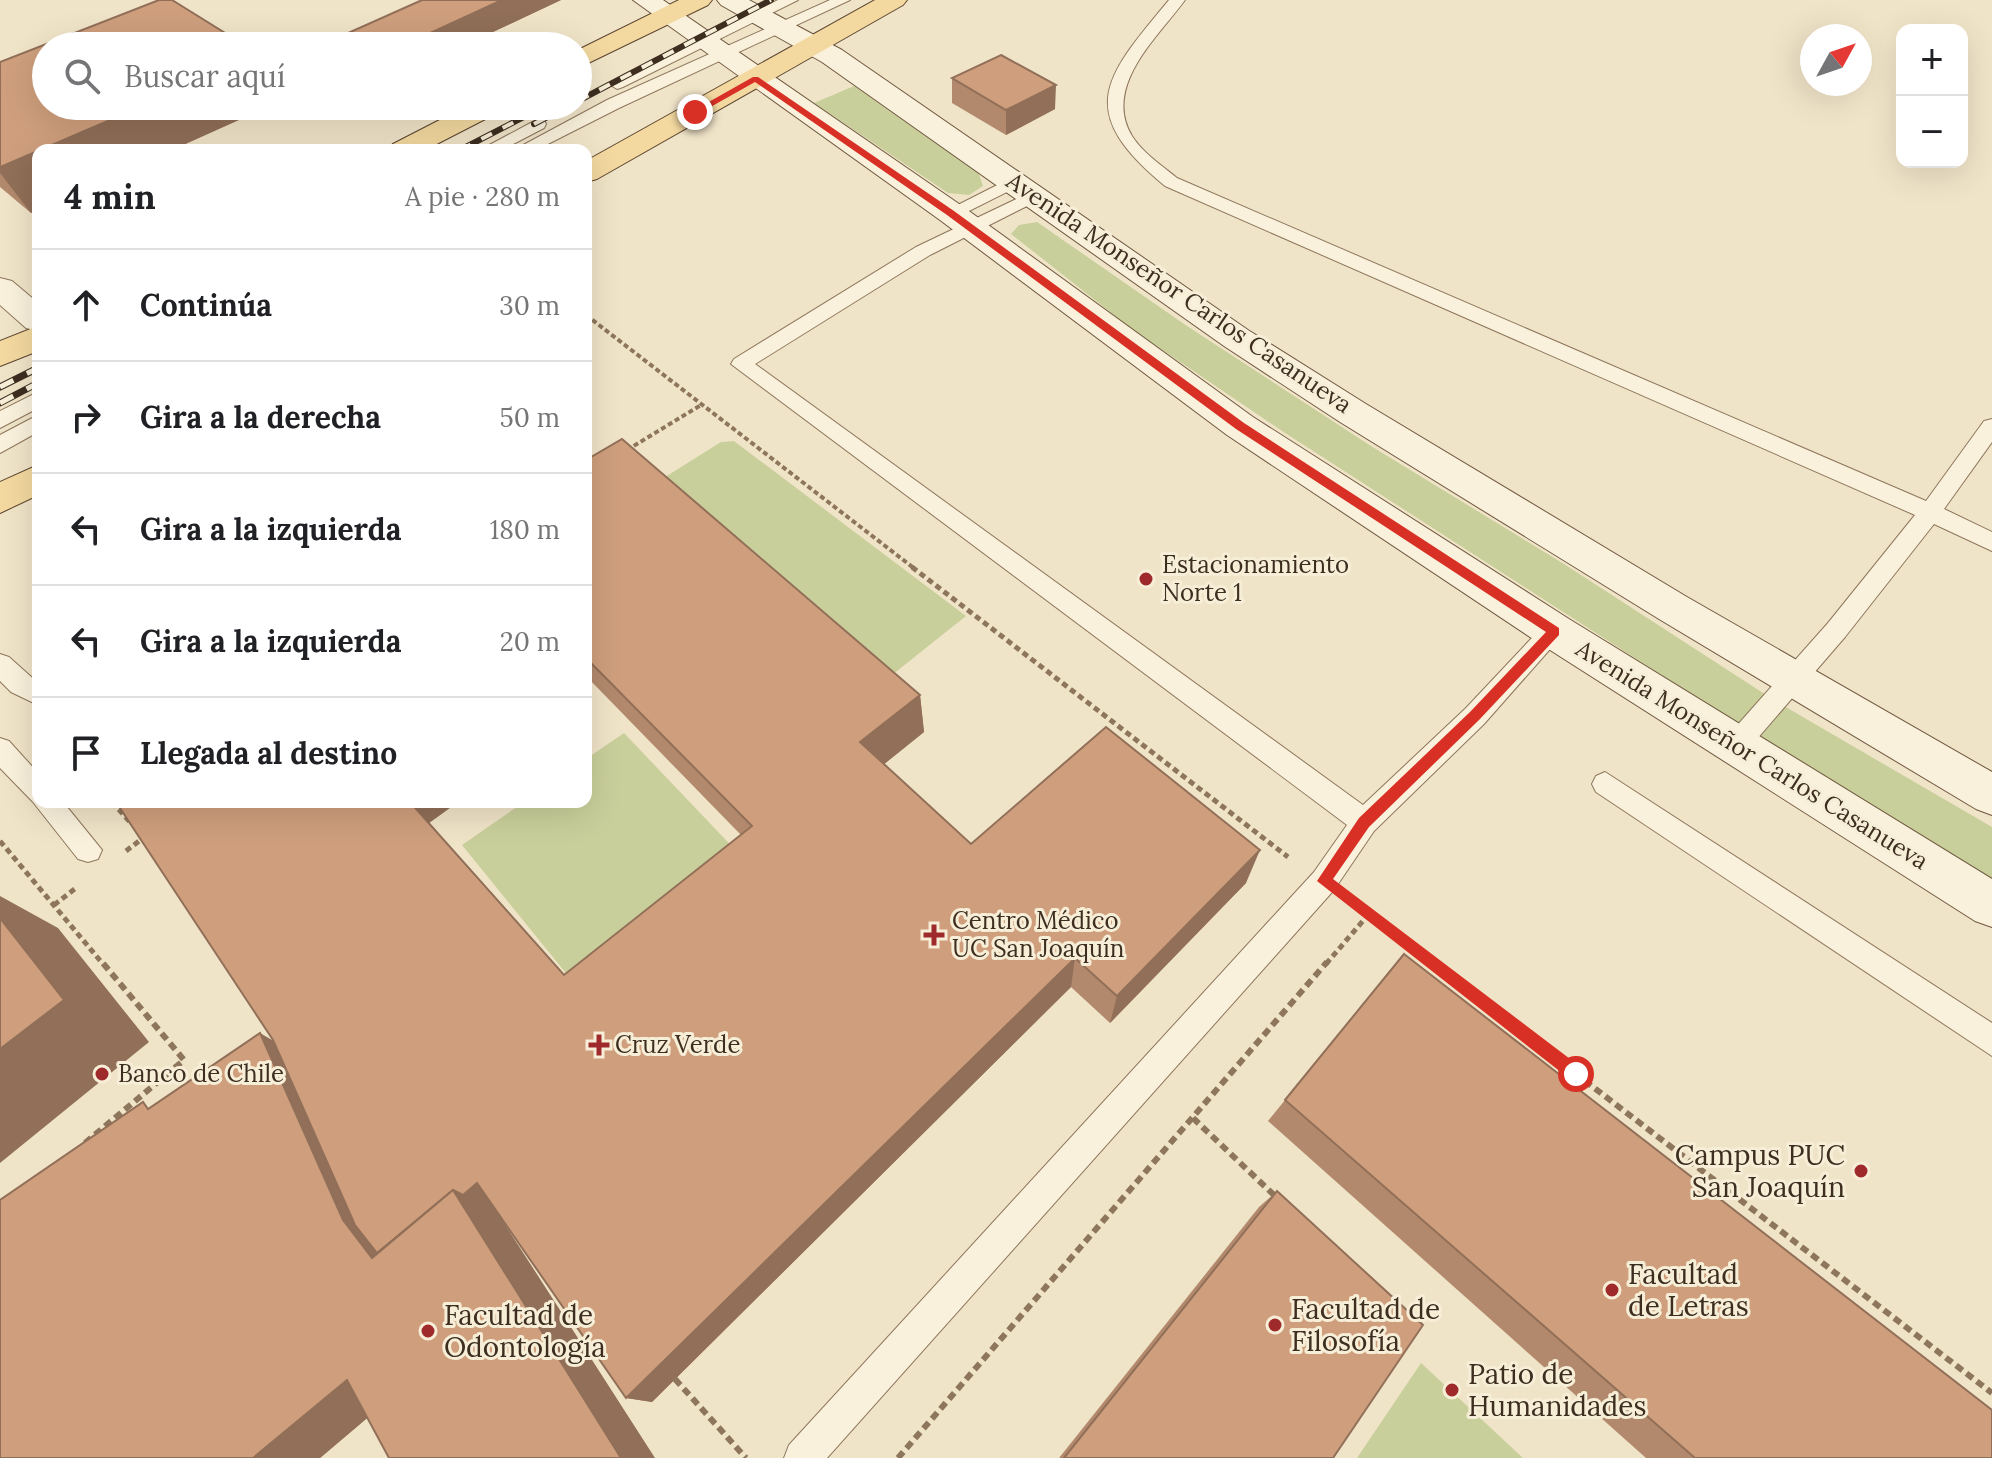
<!DOCTYPE html>
<html lang="es">
<meta charset="utf-8">
<style>
:root{--surface:#fff;--page:#f2f2f2;--text:#202124;--muted:#757577;--line:#e0e0e0}
body{margin:0;font-family:Lora,serif;background:var(--page);color:var(--text)}
.controls{position:absolute;right:24px;top:24px;display:grid;overflow:hidden;border-radius:16px;box-shadow:0 8px 32px #0002}
.controls button{width:72px;height:72px;display:grid;place-items:center;padding:0;border:0;border-bottom:2px solid var(--line);background:var(--surface);color:var(--text);font:40px sans-serif}
.compass{position:absolute;left:1800px;top:24px;width:72px;height:72px;border-radius:50%;background:var(--surface);box-shadow:0 8px 32px #0002;rotate:50deg}
.stop{position:absolute;width:24px;height:24px;margin:-18px;border:6px solid #d93025;border-radius:50%;background:#fff}
.stop.end{background:#d93025;border-color:#fff;box-shadow:0 2px 8px #0008}
.list{margin:0;padding:0;list-style:none}
h2{display:flex;justify-content:space-between;align-items:center;height:104px;margin:0;padding:0 32px;font-size:34px}
h2 small{font-size:26px;font-weight:400;color:var(--muted)}
.list li{display:grid;grid-template-columns:52px 1fr auto;gap:24px;align-items:center;box-sizing:border-box;height:112px;padding:0 32px;border-top:2px solid var(--line)}
.list b{display:block;font-size:30px;white-space:nowrap}
.list em{font-size:26px;font-style:normal;color:var(--muted)}
.icon{flex:none;width:44px;height:44px;fill:none;stroke:currentColor;stroke-width:2;stroke-linecap:round;stroke-linejoin:round}
.map{position:relative;flex:none;width:1992px;height:1458px;overflow:hidden}
.search{position:absolute;background:var(--surface);box-shadow:0 8px 32px #0002;left:32px;top:32px;width:560px;height:88px;display:flex;align-items:center;gap:20px;box-sizing:border-box;padding:0 28px;border-radius:44px;color:var(--muted);font-size:30px}
.panel{position:absolute;background:var(--surface);box-shadow:0 8px 32px #0002;left:32px;top:144px;width:560px;height:664px;border-radius:16px}
.map>svg:first-child{display:block}
.green{fill:#c9cf9b}
.lines{fill:none;stroke-linecap:round;stroke-linejoin:round}
.service-casing{stroke:#8d765c;stroke-width:2}
.minor-casing{stroke:#8d765c;stroke-width:2}
.secondary-casing{stroke:#6f573f;stroke-width:2}
.primary-casing{stroke:#5b4430;stroke-width:2}
.path-far2{stroke:#8d765c;stroke-width:4;stroke-dasharray:5 3;stroke-linecap:butt}
.path-far1{stroke:#8d765c;stroke-width:5;stroke-dasharray:6 4;stroke-linecap:butt}
.path{stroke:#8d765c;stroke-width:6;stroke-dasharray:8 5;stroke-linecap:butt}
.service{fill:#faf1dc;fill-rule:evenodd}
.minor{fill:#faf1dc;fill-rule:evenodd}
.secondary{fill:#faf1dc;fill-rule:evenodd}
.primary{fill:#f3d9a0;fill-rule:evenodd}
.rail-far1-casing{stroke:#3d2e20;stroke-width:6}
.rail-casing{stroke:#3d2e20;stroke-width:7}
.rail-far1{stroke:#f7eed8;stroke-width:4;stroke-dasharray:12;stroke-linecap:butt}
.rail{stroke:#f7eed8;stroke-width:5;stroke-dasharray:15;stroke-linecap:butt}
.wall{fill:#b2896c}
.shaded-wall{fill:#916f58}
.building{fill:#cf9f7d;stroke:#916f58;stroke-width:2}
.route{fill:#d93025}
.poi-dot{fill:#9e2a2b;stroke:#f7eed8;stroke-width:3}
.labels{text-anchor:middle;stroke-width:6;stroke-linejoin:round;paint-order:stroke}
.street-label{font-size:24px;fill:#3d2e20;stroke:#f7eed8}
.poi-label{font-size:24px;fill:#3d2e20;stroke:#f7eed8;text-anchor:start}
.near-poi-label{font-size:28px;fill:#3d2e20;stroke:#f7eed8;text-anchor:start}
</style>
<div class="map">
<svg width="1992" height="1458" viewBox="0 0 1992 1458">
<rect width="100%" height="100%" fill="#f0e4c8"/>
<g class="green">
<polygon points="854,86 979,174 983,186 969,195 948,193 814,103"/>
<polygon points="1037,222 1187,326 1371,446 1564,564 1777,702 1992,827 1992,879 1756,736 1282,431 1133,330 1011,234 1019,225"/>
<polygon points="734,441 966,616 887,679 654,484 721,442"/>
<polygon points="624,733 743,858 578,988 462,845 524,802 586,802 586,759"/>
<polygon points="1421,1363 1523,1458 1357,1458"/>
</g>
<g class="lines">
<defs>
<g id="service">
<polygon points="778,0 798,0 623,87 617,89 609,84"/>
<polygon points="830,0 850,0 619,108 536,150 514,150 607,100"/>
<path d="M1169,0H1185C1158,37 1102,86 1132,136C1143,153 1161,165 1177,178L1926,501L1984,421L1992,419V442L1944,509L1992,532V551L1934,524L1845,637L1744,754L1735,757L1726,754L1722,746L1726,738L1828,623L1915,515L1165,186C1074,111 1104,78 1169,0Z"/>
<polygon points="538,119 544,120 546,124 544,128 502,150 480,150"/>
<polygon points="1015,176 1024,181 1021,185 957,217 951,218 942,213"/>
<polygon points="1035,190 1044,195 1041,199 930,255 755,364 1363,805 1466,708 1545,624 1554,621 1563,624 1566,631 1484,724 1374,831 1334,890 827,1458 784,1458 789,1445 1314,872 1347,825 731,364 734,359 916,247"/>
<polygon points="38,392 38,408 0,428 0,411"/>
<polygon points="38,415 38,432 0,453 0,435"/>
<polygon points="0,654 9,657 38,683 38,705 11,692 0,681"/>
<polygon points="0,738 9,741 38,773 38,802 63,802 102,850 98,859 88,862 78,859 33,802 0,768"/>
<polygon points="1605,772 1992,1023 1992,1056 1596,792 1592,784 1596,776"/>
</g>
<polygon id="minor" points="0,278 12,281 38,303 38,331 26,328 0,305"/>
<g id="secondary">
<polygon points="633,0 663,0 962,206 1253,417 1569,619 1992,879 1992,927 1975,921 1539,643 1227,435 940,220"/>
<polygon points="717,0 749,0 842,50 1248,330 1366,404 1687,597 1992,772 1992,815 1976,809 1659,619 1340,422 1224,346 822,62 721,5"/>
</g>
<g id="primary">
<polygon points="679,0 712,0 708,5 578,68 578,50"/>
<polygon points="875,0 907,0 903,5 597,179 586,182 586,161"/>
<polygon points="467,106 503,106 499,112 425,150 388,150 393,144"/>
<polygon points="38,326 38,351 0,366 0,341"/>
<polygon points="38,465 38,495 0,513 0,482"/>
</g>
</defs>
<use href="#service" class="service-casing"/>
<use href="#minor" class="minor-casing"/>
<use href="#secondary" class="secondary-casing"/>
<use href="#primary" class="primary-casing"/>
<g class="path-far2">
<polyline points="586,315 915,569"/>
<polyline points="627,450 701,405"/>
</g>
<g class="path-far1">
<polyline points="912,567 1288,857"/>
<polyline points="112,802 130,822"/>
<polyline points="0,841 103,964"/>
<polyline points="126,851 143,838"/>
<polyline points="54,905 76,888"/>
<polyline points="1358,907 1432,964"/>
<polyline points="1326,964 1368,915"/>
</g>
<g class="path">
<polyline points="1430,962 1992,1393"/>
<polyline points="1193,1118 1276,1197"/>
<polyline points="85,1143 184,1060 102,962"/>
<polyline points="675,1379 746,1458"/>
<polyline points="898,1458 1327,962"/>
</g>
<use href="#service" class="service"/>
<use href="#minor" class="minor"/>
<use href="#secondary" class="secondary"/>
<use href="#primary" class="primary"/>
<defs>
<g id="rail-far1">
<polyline points="578,101 771,0"/>
<polyline points="534,124 568,106"/>
<polyline points="460,150 545,106"/>
</g>
<g id="rail">
<polyline points="0,387 38,368"/>
<polyline points="0,403 38,383"/>
</g>
</defs>
<use href="#rail-far1" class="rail-far1-casing"/>
<use href="#rail" class="rail-casing"/>
<use href="#rail-far1" class="rail-far1"/>
<use href="#rail" class="rail"/>
</g>
<g class="wall">
<polygon points="422,0 561,0 463,46 343,46 339,37"/>
<polygon points="0,62 46,106 270,106 172,150 38,150 31,213 0,187"/>
<polygon points="952,78 1055,109 1006,135 952,103"/>
<polygon points="586,460 920,695 924,732 884,764 971,844 1246,883 1110,1023 1071,987 652,1402 626,1398 503,1221 367,1418 320,1458 153,1106 273,1040 116,802 458,802 429,823 564,975 741,835 586,676"/>
<polygon points="1404,954 1992,1458 1646,1458 1268,1121"/>
<polygon points="1277,1191 1333,1458 1059,1458 1259,1207"/>
</g>
<g class="shaded-wall">
<polygon points="502,0 561,0 463,46 402,46"/>
<polygon points="1056,85 1055,109 1006,135 1006,110"/>
<polygon points="143,106 270,106 172,150 39,150"/>
<polygon points="38,151 38,210 31,213 0,173 0,167"/>
<polygon points="920,695 924,732 867,778 860,742"/>
<polygon points="410,802 458,802 429,823"/>
<polygon points="1260,850 1246,883 1110,1023 1117,996"/>
<polygon points="0,896 58,928 149,1042 0,1163"/>
<polygon points="1075,958 1071,987 652,1402 626,1398"/>
<polygon points="260,1033 315,1065 453,1190 477,1183 497,1212 655,1458 621,1458 372,1258 343,1220"/>
<polygon points="347,1380 404,1387 320,1458 253,1458"/>
</g>
<g class="building">
<polygon points="159,0 172,0 246,46 46,46 46,106 143,106 0,167 0,62"/>
<polygon points="422,0 502,0 402,46 356,46 339,37"/>
<polygon points="1001,55 1056,85 1006,110 952,78"/>
<polygon points="622,439 920,695 860,742 971,844 1106,727 1260,850 1117,996 1075,958 626,1398 477,1183 463,1195 453,1190 377,1253 355,1225 273,1040 116,802 410,802 564,975 752,826 586,658 586,460"/>
<polygon points="0,918 64,1000 0,1049"/>
<polygon points="1404,954 1992,1410 1992,1458 1695,1458 1285,1100"/>
<polygon points="260,1033 343,1220 372,1258 453,1190 621,1458 389,1458 347,1380 253,1458 0,1458 0,1200 143,1102 148,1109"/>
<polygon points="1277,1191 1423,1325 1333,1458 1064,1458"/>
</g>
<polygon class="route" points="753,77 758,77 954,211 1244,423 1559,628 1559,635 1479,720 1369,827 1333,879 1582,1068 1582,1080 1571,1080 1317,881 1359,818 1470,712 1546,632 1236,429 947,215 755,82 698,114 691,112"/>
<g class="poi-dot">
<circle cx="1146" cy="579" r="8"/>
<path d="M930 923h8v8h8v8h-8v8h-8v-8h-8v-8h8z"/>
<path d="M595 1033h8v8h8v8h-8v8h-8v-8h-8v-8h8z"/>
<circle cx="102" cy="1074" r="8"/>
<circle cx="1861" cy="1171" r="8"/>
<circle cx="1612" cy="1290" r="8"/>
<circle cx="1275" cy="1325" r="8"/>
<circle cx="428" cy="1331" r="8"/>
<circle cx="1452" cy="1390" r="8"/>
</g>
<g class="labels">
<g class="street-label">
<text transform="translate(1179 293) rotate(34)" y="8">Avenida Monseñor Carlos Casanueva</text>
<text transform="translate(1752 755) rotate(32)" y="8">Avenida Monseñor Carlos Casanueva</text>
</g>
<g class="poi-label">
<text x="1162" y="573">Estacionamiento<tspan x="1162" dy="28">Norte 1</tspan></text>
<text x="952" y="929">Centro Médico<tspan x="952" dy="28">UC San Joaquín</tspan></text>
<text x="615" y="1053">Cruz Verde</text>
<text x="118" y="1082">Banco de Chile</text>
</g>
<g class="near-poi-label">
<text x="1845" y="1165" text-anchor="end">Campus PUC<tspan x="1845" dy="32">San Joaquín</tspan></text>
<text x="1628" y="1284">Facultad<tspan x="1628" dy="32">de Letras</tspan></text>
<text x="1291" y="1319">Facultad de<tspan x="1291" dy="32">Filosofía</tspan></text>
<text x="444" y="1325">Facultad de<tspan x="444" dy="32">Odontología</tspan></text>
<text x="1468" y="1384">Patio de<tspan x="1468" dy="32">Humanidades</tspan></text>
</g>
</g>
</svg>
<div class="controls">
<button>+</button>
<button>−</button>
</div>
<svg class="compass" viewBox="-18 -18 36 36"><path d="M0-13l5 13h-10z" fill="#e53935"/><path d="M0 13l5-13h-10z" fill="#757577"/></svg>
<div class="stop" style="left:1576px;top:1074px"></div>
<div class="stop end" style="left:695px;top:112px"></div>
<div class="search"><svg class="icon" aria-label="search" viewBox="0 0 24 24"><circle cx="10" cy="10" r="6"/><path d="M15 15l6 6"/></svg>Buscar aquí</div>
<section class="panel">
<h2>4 min<small>A pie · 280 m</small></h2>
<ul class="list">
<li><svg class="icon" aria-label="ahead" viewBox="0 0 24 24"><path d="M12 20V5M6 11l6-6 6 6"/></svg><div><b>Continúa</b></div><em>30 m</em></li>
<li><svg class="icon" aria-label="right" viewBox="0 0 24 24"><path d="M7 20v-9h11M14 6l5 5-5 5"/></svg><div><b>Gira a la derecha</b></div><em>50 m</em></li>
<li><svg class="icon" aria-label="left" viewBox="0 0 24 24"><path d="M17 20v-9H6M10 6l-5 5 5 5"/></svg><div><b>Gira a la izquierda</b></div><em>180 m</em></li>
<li><svg class="icon" aria-label="left" viewBox="0 0 24 24"><path d="M17 20v-9H6M10 6l-5 5 5 5"/></svg><div><b>Gira a la izquierda</b></div><em>20 m</em></li>
<li><svg class="icon" aria-label="arrive" viewBox="0 0 24 24"><path d="M6 21V4h12l-3 4 3 4H6"/></svg><div><b>Llegada al destino</b></div></li>
</ul>
</section>
</div>
